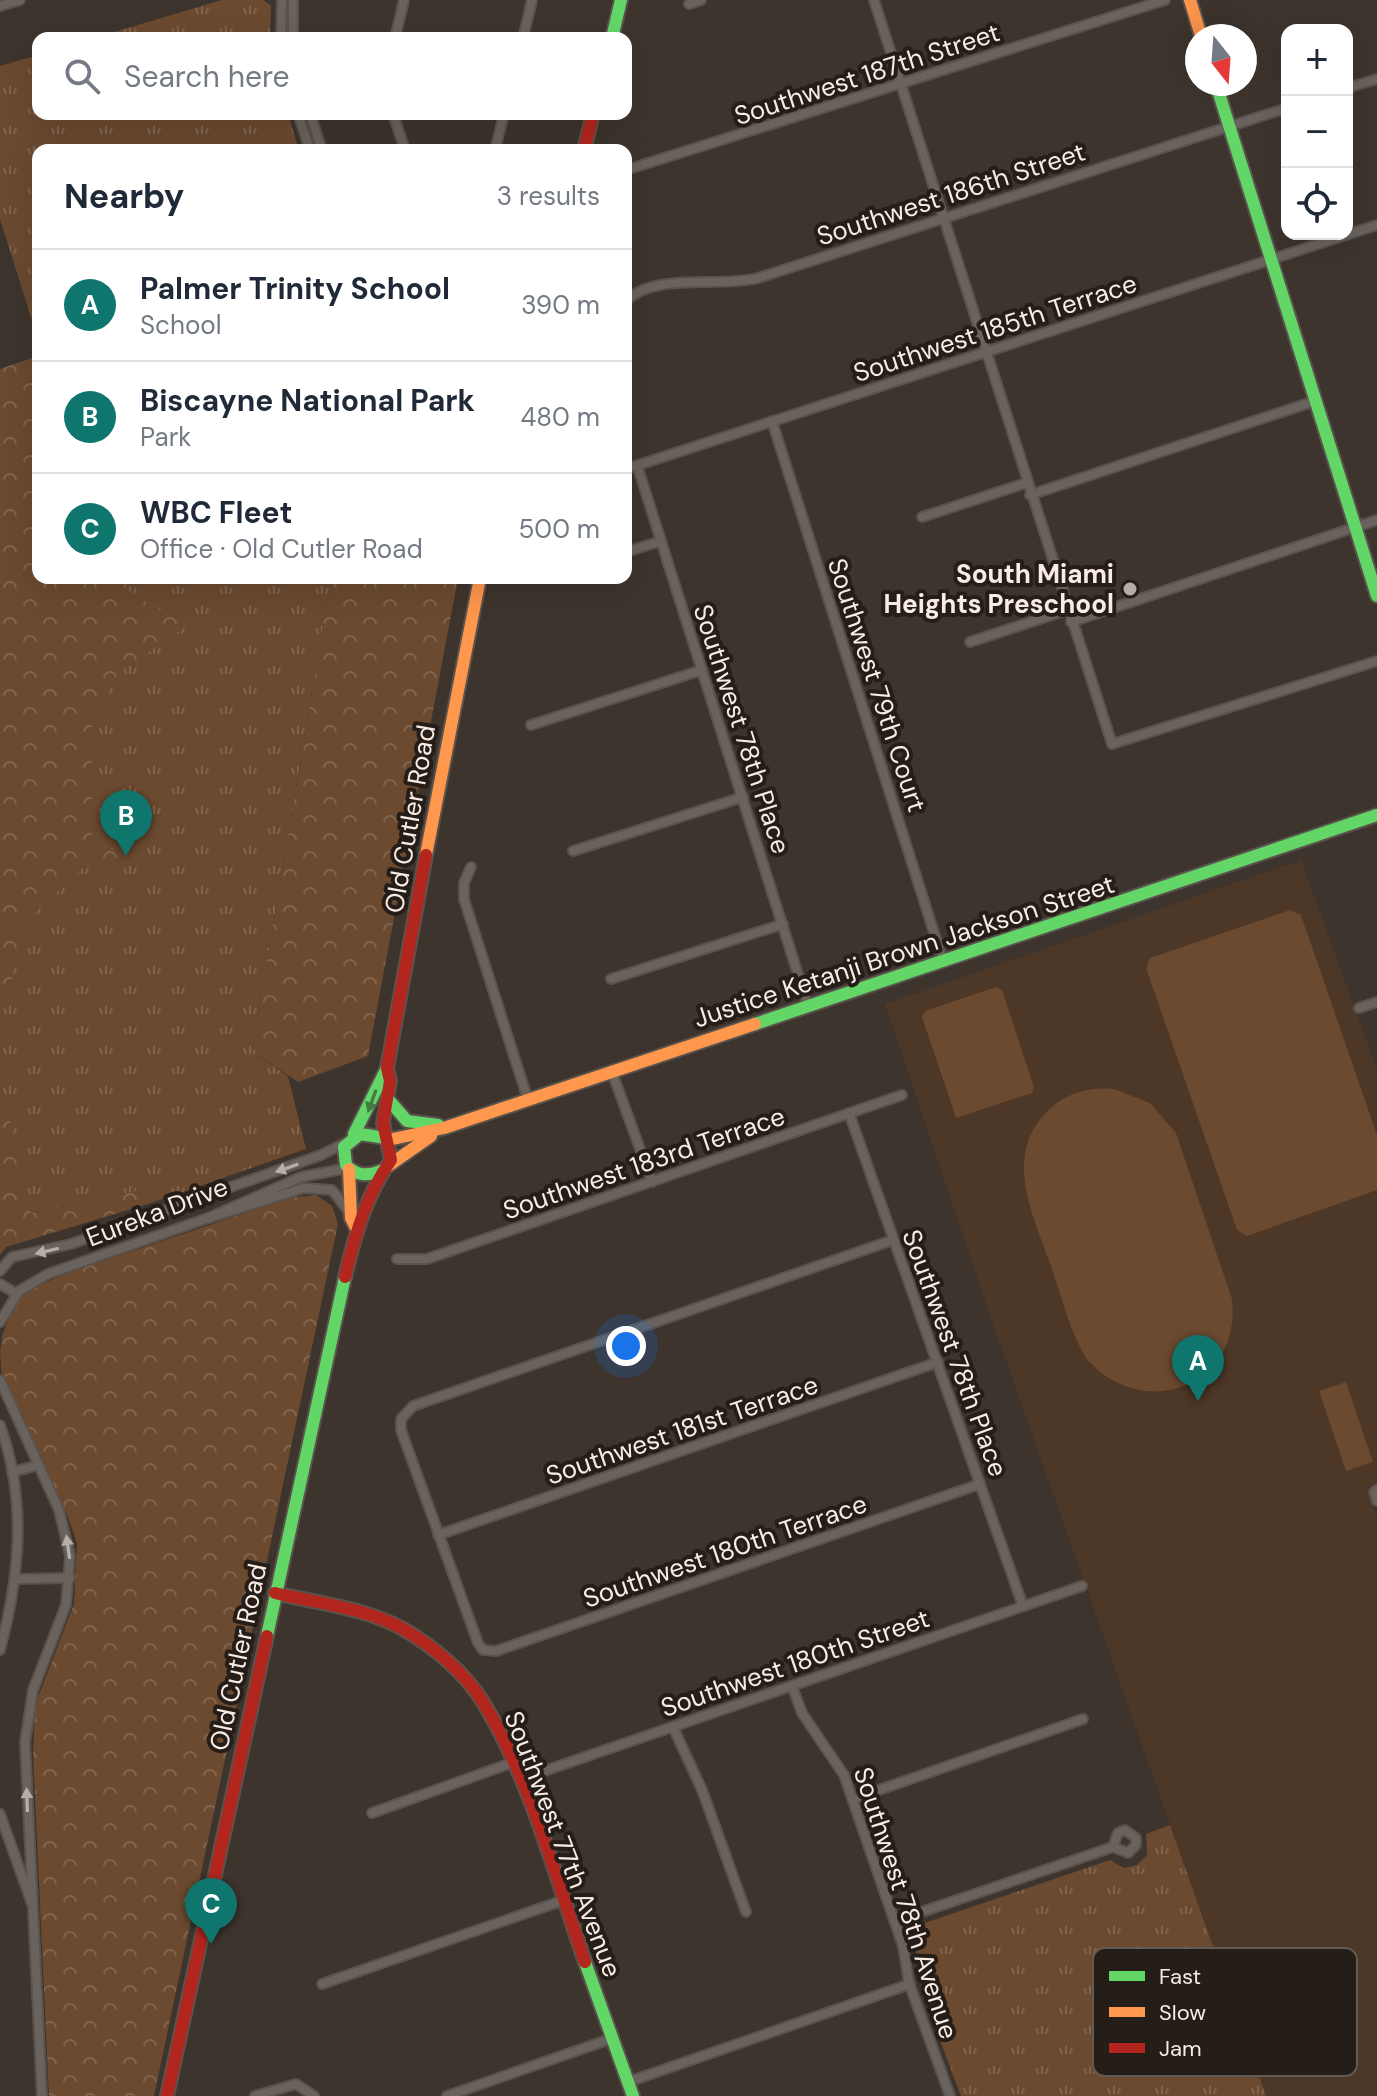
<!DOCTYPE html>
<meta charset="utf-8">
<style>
:root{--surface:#fff;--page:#f2f2f3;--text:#1f2937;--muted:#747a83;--line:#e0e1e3;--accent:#0f766e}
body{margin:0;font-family:"DM Sans",sans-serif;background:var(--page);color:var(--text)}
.controls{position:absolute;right:24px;top:24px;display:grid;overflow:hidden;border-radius:16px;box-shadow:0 8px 32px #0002}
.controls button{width:72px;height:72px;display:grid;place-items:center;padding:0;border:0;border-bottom:2px solid var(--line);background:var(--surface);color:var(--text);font:40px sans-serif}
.compass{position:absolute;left:1185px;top:24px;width:72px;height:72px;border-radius:50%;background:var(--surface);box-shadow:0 8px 32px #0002;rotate:163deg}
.you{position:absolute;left:626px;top:1346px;width:28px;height:28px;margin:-20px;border:6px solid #fff;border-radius:50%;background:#1a73e8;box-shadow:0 0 0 12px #1a73e833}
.badge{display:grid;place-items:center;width:52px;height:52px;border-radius:50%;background:var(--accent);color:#fff;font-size:26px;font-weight:700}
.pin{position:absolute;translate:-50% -66px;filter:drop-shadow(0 2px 4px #0008)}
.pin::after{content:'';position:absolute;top:42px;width:28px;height:24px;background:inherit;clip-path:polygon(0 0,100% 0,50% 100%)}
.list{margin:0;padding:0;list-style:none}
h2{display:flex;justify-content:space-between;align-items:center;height:104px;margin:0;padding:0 32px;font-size:34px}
h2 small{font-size:26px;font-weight:400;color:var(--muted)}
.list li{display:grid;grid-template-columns:52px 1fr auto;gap:24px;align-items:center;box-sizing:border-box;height:112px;padding:0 32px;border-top:2px solid var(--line)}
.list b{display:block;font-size:30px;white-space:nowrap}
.list p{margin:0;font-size:26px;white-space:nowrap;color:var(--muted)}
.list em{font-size:26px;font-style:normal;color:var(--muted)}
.icon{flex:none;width:44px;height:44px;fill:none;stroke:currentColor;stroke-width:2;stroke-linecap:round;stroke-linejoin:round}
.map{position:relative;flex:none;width:1377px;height:2096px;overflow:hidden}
.search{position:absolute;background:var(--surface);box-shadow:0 8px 32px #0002;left:32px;top:32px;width:600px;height:88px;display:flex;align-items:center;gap:20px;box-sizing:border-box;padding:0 28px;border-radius:16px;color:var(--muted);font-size:30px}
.panel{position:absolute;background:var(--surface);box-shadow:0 8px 32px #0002;left:32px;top:144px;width:600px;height:440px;border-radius:16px}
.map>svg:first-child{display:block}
.built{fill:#4d3727}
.grass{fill:url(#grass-tufts)}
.forest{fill:url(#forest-crowns)}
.pitch{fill:#6b4a30}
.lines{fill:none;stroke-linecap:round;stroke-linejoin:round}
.street-casing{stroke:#5a524c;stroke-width:12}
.fast-casing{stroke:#5a524c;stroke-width:16}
.slow-casing{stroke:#5a524c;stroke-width:16}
.jam-casing{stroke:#5a524c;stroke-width:16}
.street{stroke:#6a635d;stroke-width:8}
.fast{stroke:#63d668;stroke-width:12}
.slow{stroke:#ff974d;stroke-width:12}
.jam{stroke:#b3261e;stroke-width:12}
.oneway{fill:#447a40}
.oneway2{fill:#b8aea7}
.poi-dot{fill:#b7aca4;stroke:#251d17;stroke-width:3}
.labels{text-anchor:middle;stroke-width:8;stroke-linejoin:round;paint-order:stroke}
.street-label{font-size:26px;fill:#f8ece4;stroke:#251d17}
.poi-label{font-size:26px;font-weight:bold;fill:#f8ece4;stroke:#251d17;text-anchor:end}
.key{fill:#251d17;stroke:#645b54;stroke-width:2}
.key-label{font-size:22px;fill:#f8ece4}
</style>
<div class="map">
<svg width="1377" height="2096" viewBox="0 0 1377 2096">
<defs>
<pattern id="grass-tufts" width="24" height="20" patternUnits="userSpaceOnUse" patternTransform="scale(2)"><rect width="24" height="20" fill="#6b4a30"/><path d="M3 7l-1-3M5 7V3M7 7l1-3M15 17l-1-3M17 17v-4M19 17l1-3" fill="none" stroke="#81644e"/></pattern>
<pattern id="forest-crowns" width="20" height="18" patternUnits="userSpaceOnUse" patternTransform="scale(2)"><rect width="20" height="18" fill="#6b4a30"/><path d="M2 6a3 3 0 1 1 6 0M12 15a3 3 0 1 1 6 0" fill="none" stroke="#81644e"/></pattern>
</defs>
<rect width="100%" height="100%" fill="#3d342d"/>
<polygon class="built" points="1301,860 1377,1069 1377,1484 1367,1488 1377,1518 1377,2096 1266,2096 991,1318 885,1004"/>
<g class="grass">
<polygon points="222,0 263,0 271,6 270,38 94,38"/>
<polygon points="38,55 38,114 288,114 299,150 38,150 38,339 0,219 0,66"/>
<polygon points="0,370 38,578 331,578 252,1051 288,1076 306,1149 151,1203 137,1191 31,1213 26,1195 0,1212"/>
<path d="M1170,1825L1266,2096H961C949,2062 903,1955 919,1925L1110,1860L1124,1868L1137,1865L1147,1855L1146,1834Z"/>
</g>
<g class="forest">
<polygon points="38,356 38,578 125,578 130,592 187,626 118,673 92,722 92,841 128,856 88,863 22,925 10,991 0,1020 0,369"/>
<polygon points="331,578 458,578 368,1056 298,1082 252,1051"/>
<polygon points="0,1078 31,1213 137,1191 151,1203 6,1247 0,1255"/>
<polygon points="316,1195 332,1206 338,1224 154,2096 49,2096 33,1753 35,1705 74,1604 77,1543 67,1514 2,1380 0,1352 2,1336 13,1307 26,1292 62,1275 289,1198"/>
</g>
<g class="pitch">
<polygon points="1290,910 1301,915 1377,1135 1377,1190 1247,1236 1237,1230 1146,968 1150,958"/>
<polygon points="996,987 1002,990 1034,1087 1032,1093 956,1118 922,1017 925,1011"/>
<path d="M1114,1089L1150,1103L1176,1133L1232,1299C1242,1388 1141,1423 1086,1358C1070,1332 1063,1301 1053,1272C1035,1219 999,1154 1051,1108C1068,1092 1091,1087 1114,1089Z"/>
<polygon points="1346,1382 1373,1462 1346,1471 1319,1391"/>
</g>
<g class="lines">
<defs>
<g id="street">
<polyline points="874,0 1112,744 1377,661"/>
<polyline points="689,4 701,0"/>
<polyline points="0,6 20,0"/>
<polyline points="281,38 282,0"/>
<polyline points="293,38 293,0"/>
<polyline points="395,38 404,0"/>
<polyline points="523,38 532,0"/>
<polyline points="1347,88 1377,79"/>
<polyline points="298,114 310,150"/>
<polyline points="310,114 322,150"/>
<polyline points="393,114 405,150"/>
<polyline points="495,150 504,114"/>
<polyline points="626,170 1165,0"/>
<path d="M626,301C654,272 718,288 758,278L1287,108"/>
<polyline points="772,421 943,961"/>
<polyline points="637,465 808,1006"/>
<polyline points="626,469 1377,225"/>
<polyline points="1030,495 1315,401"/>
<polyline points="922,517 1026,483"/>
<polyline points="626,552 661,541"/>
<polyline points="1071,622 1377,520"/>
<polyline points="970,642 1067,610"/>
<polyline points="531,725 702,670"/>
<polyline points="573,851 743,797"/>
<polyline points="471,867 464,883 464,899 528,1100"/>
<polyline points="611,979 783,924"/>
<polyline points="1359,1008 1377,1002"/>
<polyline points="612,1072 652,1182"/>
<polyline points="849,1113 1023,1606"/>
<polyline points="209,1218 304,1188 332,1190 350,1213"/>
<polyline points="893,1240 413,1406 401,1419 401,1430 478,1643 483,1650 496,1651 980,1484"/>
<polyline points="397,1259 427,1259 902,1095"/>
<polyline points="0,1271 12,1257 71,1244 321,1155 345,1143"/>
<polyline points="0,1284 17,1294"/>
<polyline points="0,1322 19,1291 48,1274 208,1218 301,1177 348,1168"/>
<polyline points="0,1380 59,1510 70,1556 66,1605 33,1690 25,1742 42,2096"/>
<path d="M0,1425C27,1500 20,1575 0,1650"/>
<polyline points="12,1472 39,1465"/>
<polyline points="1377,1490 1374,1492 1377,1501"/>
<polyline points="438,1535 938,1362"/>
<polyline points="16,1579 70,1578"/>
<polyline points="792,1686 802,1713 844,1775 903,1946 909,1983 950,2096"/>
<polyline points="673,1727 702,1790 746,1912"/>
<polyline points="521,1779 1082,1586"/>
<polyline points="853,1799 1083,1719"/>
<polyline points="372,1813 514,1762"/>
<polyline points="0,1814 32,1904"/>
<polyline points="895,1921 1113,1847 1128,1853 1136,1845 1136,1838 1125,1830 1118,1833 1113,1847"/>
<polyline points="322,1984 564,1900"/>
<polyline points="628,2082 910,1984"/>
<polyline points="255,2096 296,2084 314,2096"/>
<polyline points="447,2096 613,2038"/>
</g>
<g id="fast">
<polyline points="612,38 621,0"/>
<polyline points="1216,84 1377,596"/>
<polyline points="755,1024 1377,815"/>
<polyline points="387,1098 407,1121 438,1125"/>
<polyline points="354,1134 387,1068"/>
<path d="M383,1170C369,1176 357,1177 346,1165L344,1147L360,1134L386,1138"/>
<polyline points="267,1636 345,1277"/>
<polyline points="585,1962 633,2096"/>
</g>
<g id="slow">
<polyline points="1190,0 1201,36"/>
<polyline points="426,855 480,578"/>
<polyline points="388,1140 444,1128 755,1024"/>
<polyline points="388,1166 431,1136"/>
<polyline points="349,1169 351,1218 356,1228"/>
</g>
<g id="jam">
<polyline points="584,150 593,114"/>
<path d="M345,1277C355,1235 366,1195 391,1160L383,1123L390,1081L387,1068L426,855"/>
<path d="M275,1593C316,1603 366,1608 403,1629C433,1646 465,1673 483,1702C531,1781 555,1876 585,1962"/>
<polyline points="167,2096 267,1636"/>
</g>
</defs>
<use href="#street" class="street-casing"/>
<use href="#fast" class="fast-casing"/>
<use href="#slow" class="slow-casing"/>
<use href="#jam" class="jam-casing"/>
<use href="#street" class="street"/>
<use href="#fast" class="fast"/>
<use href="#slow" class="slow"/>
<use href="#jam" class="jam"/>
</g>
<defs><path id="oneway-solid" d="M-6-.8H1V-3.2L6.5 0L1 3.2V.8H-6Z" transform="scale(2)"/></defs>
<use class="oneway" href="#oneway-solid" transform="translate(372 1101) rotate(110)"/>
<g class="oneway2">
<use href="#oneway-solid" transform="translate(287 1168) rotate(161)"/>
<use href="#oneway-solid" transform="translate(47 1251) rotate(167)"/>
<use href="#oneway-solid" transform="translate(68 1547) rotate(-98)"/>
<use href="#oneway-solid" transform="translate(27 1800) rotate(-92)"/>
</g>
<circle class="poi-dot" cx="1130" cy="589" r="8"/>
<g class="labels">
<g class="street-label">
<text transform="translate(867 74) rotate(-18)" y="9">Southwest 187th Street</text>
<text transform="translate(951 194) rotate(-18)" y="9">Southwest 186th Street</text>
<text transform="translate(995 328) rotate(-18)" y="9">Southwest 185th Terrace</text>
<text transform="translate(877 685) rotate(72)" y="9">Southwest 79th Court</text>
<text transform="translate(742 729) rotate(72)" y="9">Southwest 78th Place</text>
<text transform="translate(410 819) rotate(-80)" y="9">Old Cutler Road</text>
<text transform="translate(904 951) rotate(-18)" y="9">Justice Ketanji Brown Jackson Street</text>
<text transform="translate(644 1163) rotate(-19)" y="9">Southwest 183rd Terrace</text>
<text transform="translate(157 1212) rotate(-21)" y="9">Eureka Drive</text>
<text transform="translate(955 1353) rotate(70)" y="9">Southwest 78th Place</text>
<text transform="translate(682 1430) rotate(-19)" y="9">Southwest 181st Terrace</text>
<text transform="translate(725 1551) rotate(-19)" y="9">Southwest 180th Terrace</text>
<text transform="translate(238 1657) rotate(-78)" y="9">Old Cutler Road</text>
<text transform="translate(795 1663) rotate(-19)" y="9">Southwest 180th Street</text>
<text transform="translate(563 1844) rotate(69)" y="9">Southwest 77th Avenue</text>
<text transform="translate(906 1903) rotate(72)" y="9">Southwest 78th Avenue</text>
</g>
<g class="poi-label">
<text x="1114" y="583">South Miami<tspan x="1114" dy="30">Heights Preschool</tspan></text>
</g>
</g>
<rect x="1093" y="1948" width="264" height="128" rx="12" class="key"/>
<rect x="1109" y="1971" width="36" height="10" fill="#63d668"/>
<rect x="1109" y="2007" width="36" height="10" fill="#ff974d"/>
<rect x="1109" y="2043" width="36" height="10" fill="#b3261e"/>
<g class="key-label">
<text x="1159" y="1984">Fast</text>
<text x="1159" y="2020">Slow</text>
<text x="1159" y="2056">Jam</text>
</g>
</svg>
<div class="controls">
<button>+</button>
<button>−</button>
<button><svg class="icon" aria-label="locate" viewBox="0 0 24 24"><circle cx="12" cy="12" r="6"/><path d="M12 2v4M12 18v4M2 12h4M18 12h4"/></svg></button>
</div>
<svg class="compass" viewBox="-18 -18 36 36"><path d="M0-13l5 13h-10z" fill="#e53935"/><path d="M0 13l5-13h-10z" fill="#747a83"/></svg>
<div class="you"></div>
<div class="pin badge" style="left:1198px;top:1401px">A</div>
<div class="pin badge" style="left:126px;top:856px">B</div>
<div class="pin badge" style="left:211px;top:1944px">C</div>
<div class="search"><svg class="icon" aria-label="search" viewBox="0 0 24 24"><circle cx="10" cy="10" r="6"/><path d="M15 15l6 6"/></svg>Search here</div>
<section class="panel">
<h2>Nearby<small>3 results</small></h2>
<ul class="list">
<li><span class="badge">A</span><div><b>Palmer Trinity School</b><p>School</p></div><em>390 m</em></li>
<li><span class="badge">B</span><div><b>Biscayne National Park</b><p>Park</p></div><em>480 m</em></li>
<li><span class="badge">C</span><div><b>WBC Fleet</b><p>Office · Old Cutler Road</p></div><em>500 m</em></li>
</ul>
</section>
</div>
